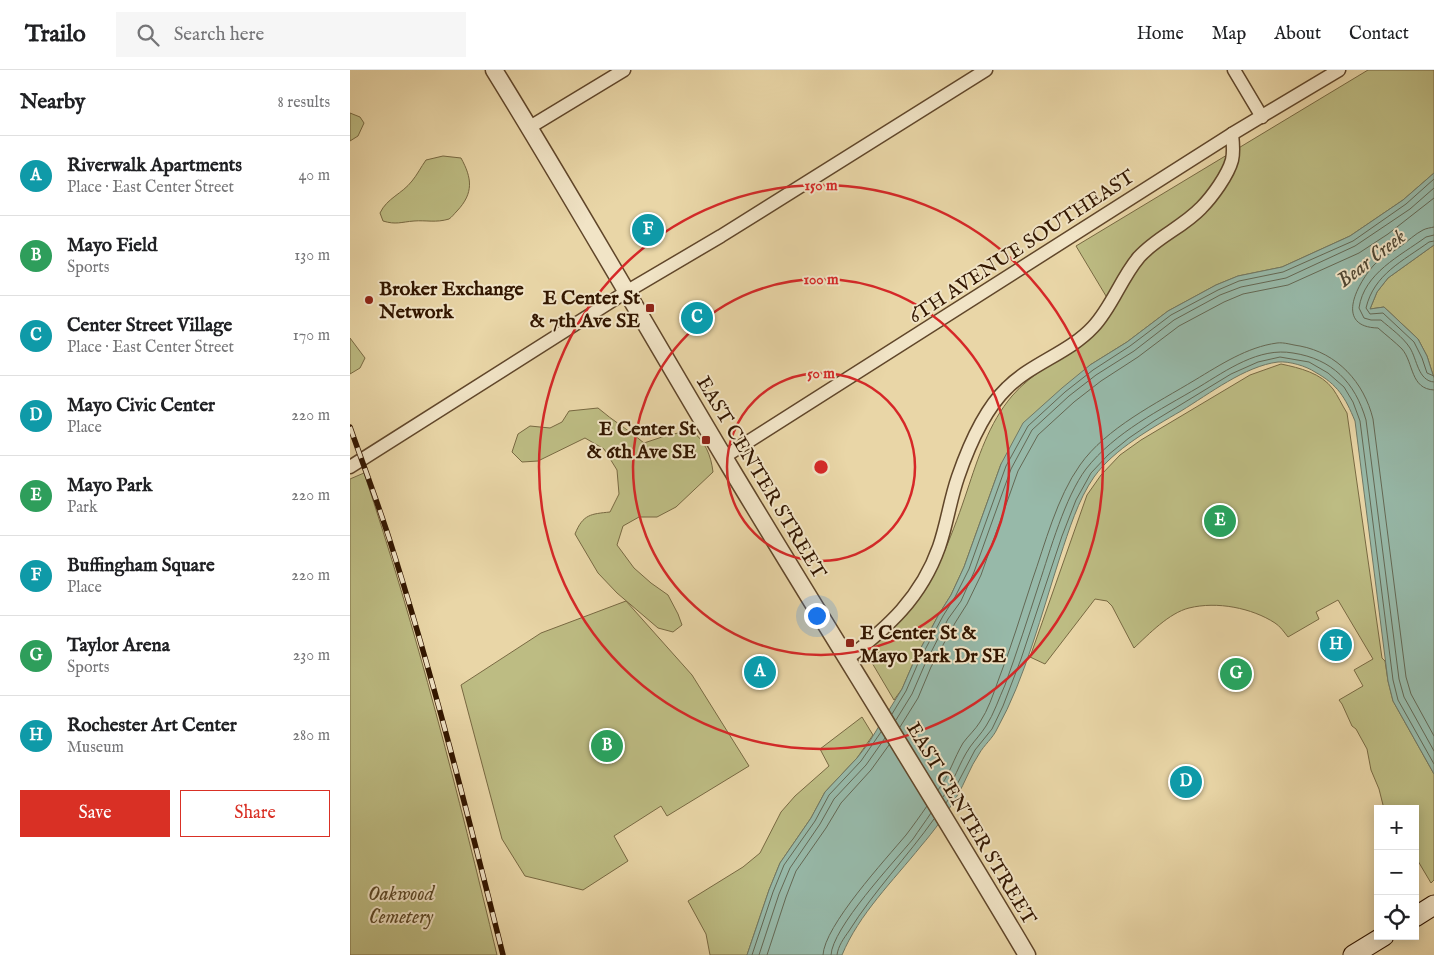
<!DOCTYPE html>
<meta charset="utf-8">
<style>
:root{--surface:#fff;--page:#f6f6f6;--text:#202124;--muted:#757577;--line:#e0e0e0;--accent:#d93025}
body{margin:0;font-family:"IM FELL English",serif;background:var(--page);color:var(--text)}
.controls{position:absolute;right:15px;bottom:15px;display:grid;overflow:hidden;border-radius:0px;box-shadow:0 2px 12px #0003}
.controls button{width:45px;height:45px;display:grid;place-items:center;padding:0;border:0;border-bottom:1px solid var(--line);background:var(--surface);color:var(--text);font:25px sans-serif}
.you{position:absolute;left:466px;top:545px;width:18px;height:18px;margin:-12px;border:4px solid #fff;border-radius:50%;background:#1a73e8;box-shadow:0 0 0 8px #1a73e833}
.badge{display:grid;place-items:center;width:32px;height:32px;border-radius:50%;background:var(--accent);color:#fff;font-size:16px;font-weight:700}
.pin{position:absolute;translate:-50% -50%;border:2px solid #fff;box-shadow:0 1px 5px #0006}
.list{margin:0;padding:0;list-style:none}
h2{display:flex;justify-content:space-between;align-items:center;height:65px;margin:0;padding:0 20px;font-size:21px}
h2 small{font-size:16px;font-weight:400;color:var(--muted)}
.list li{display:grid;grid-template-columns:32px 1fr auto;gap:15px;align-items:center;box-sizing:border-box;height:80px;padding:0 20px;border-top:1px solid var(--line)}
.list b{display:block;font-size:19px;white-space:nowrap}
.list p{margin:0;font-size:16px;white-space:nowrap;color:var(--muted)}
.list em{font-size:16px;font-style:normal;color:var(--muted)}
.actions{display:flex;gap:10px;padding:15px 20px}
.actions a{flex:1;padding:11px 0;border:1px solid var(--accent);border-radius:0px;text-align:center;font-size:18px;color:var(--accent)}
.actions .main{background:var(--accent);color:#fff}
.icon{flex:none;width:28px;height:28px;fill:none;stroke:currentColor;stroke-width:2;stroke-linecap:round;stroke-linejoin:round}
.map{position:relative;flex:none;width:1084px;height:885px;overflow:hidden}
header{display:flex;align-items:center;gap:30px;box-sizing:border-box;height:70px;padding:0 25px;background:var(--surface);border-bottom:1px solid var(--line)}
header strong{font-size:24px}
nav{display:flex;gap:28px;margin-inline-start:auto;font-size:18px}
.search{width:350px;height:45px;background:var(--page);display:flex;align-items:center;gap:12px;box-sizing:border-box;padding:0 18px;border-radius:0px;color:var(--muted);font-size:19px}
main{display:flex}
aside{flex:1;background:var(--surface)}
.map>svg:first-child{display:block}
.green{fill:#bdbc83;stroke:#786942}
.water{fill:#97b9a9;stroke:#6f7865}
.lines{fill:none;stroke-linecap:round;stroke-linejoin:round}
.shore{stroke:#646854;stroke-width:1}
.minor-casing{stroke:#60462a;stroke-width:15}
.tertiary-casing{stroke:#60462a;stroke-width:19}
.secondary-casing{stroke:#321600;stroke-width:21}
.minor{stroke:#f1e4c6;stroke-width:12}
.tertiary{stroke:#f1e4c6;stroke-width:16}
.secondary{stroke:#f1e4c6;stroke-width:19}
.rail-casing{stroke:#321600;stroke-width:5.5}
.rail{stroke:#f1e4c6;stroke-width:4;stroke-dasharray:11;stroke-linecap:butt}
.ring{fill:none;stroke:#d62828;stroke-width:2.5}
.poi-dot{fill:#8f2418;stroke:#f1e4c6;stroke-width:2}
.labels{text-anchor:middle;stroke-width:4;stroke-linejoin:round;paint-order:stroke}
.street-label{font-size:20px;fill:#321600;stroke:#f1e4c6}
.poi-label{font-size:20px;font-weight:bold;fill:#321600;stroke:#f1e4c6;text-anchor:start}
.park-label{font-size:20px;font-style:italic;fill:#5c4827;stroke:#f1e4c6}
.water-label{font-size:21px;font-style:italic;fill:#504733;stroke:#f1e4c6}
.centre{fill:#d62828;stroke:#f1e4c6;stroke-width:2.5}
.ring-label{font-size:15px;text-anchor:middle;font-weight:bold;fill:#d62828;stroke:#f1e4c6;stroke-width:4;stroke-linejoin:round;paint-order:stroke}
</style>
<header>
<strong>Trailo</strong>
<div class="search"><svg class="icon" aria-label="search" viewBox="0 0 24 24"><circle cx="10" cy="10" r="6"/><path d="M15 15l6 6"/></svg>Search here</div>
<nav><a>Home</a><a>Map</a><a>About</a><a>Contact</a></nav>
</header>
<main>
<aside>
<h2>Nearby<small>8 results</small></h2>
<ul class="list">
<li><span class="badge" style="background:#0f9aa8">A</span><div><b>Riverwalk Apartments</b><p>Place · East Center Street</p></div><em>40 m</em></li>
<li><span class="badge" style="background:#2e9e5b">B</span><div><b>Mayo Field</b><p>Sports</p></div><em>130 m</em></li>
<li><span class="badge" style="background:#0f9aa8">C</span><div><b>Center Street Village</b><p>Place · East Center Street</p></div><em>170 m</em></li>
<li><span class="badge" style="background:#0f9aa8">D</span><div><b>Mayo Civic Center</b><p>Place</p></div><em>220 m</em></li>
<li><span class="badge" style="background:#2e9e5b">E</span><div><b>Mayo Park</b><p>Park</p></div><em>220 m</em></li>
<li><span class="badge" style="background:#0f9aa8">F</span><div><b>Buffingham Square</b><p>Place</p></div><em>220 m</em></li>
<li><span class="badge" style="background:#2e9e5b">G</span><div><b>Taylor Arena</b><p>Sports</p></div><em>230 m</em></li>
<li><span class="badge" style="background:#0f9aa8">H</span><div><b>Rochester Art Center</b><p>Museum</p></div><em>280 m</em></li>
</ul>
<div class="actions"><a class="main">Save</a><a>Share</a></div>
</aside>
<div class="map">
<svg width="1084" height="885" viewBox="0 0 1084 885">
<rect width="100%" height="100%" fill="#e9d6a7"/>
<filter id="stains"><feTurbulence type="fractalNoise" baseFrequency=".004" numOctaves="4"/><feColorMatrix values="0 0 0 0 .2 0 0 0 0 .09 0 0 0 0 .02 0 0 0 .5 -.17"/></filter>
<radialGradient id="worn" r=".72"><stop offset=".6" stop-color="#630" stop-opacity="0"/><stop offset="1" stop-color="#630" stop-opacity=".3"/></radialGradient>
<g class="green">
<path d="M1018,0H1084V103L1053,130L1000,166L932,197L888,206L866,215L818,241L777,272L740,295L651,394L614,497L601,525L589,544L565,589L552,619L544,630L515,581C532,568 549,555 562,538C586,509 605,457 617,421C628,388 639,353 662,326C682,302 713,289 737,268C746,260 755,250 763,242L756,226L726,176Z"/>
<polygon points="0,43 10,47 14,53 8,66 0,71"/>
<path d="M93,86L111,88C122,108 124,123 107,141C104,144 102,147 99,149C86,153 76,150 64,151C51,152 46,155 33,151L30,143C37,128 52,124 62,111C67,105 71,97 76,90Z"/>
<polygon points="1084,175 1084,308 1077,286 1068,269 1034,237 1020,239 1027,222 1038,208"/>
<polygon points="0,268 15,288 10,298 0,304"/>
<path d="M931,294C950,298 971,303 983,319C988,326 992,335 997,343L1032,588L1035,591L1038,611L1043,631L1084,704V810L1081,813L1065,786V739H1034L1029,719L1021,700L1017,679L1006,659L1002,656L992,634L989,630L1013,616L1004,600L1023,589L988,530L966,542L969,549L938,567C934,562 930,556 925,553C902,538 867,531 839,538C819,543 799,564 784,578L762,536L757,531L745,529L695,594L680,587L737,425L751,405L770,385L791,370L900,305Z"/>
<path d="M248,338C263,351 279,360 294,373L315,366L341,360C355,371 361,385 363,402L326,437L307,447H289L273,456L267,475L284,498L301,513L318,525L328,544L332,555L323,562L308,558L267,523L248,503L225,464C233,444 241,444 260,442L269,424L267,400L254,379L235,368L188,391L172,392L162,382L168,364L180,356L200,358L212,352L219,341Z"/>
<path d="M14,403C67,561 108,723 147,885H0V409Z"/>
<polygon points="276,531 342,605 399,696 317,746 311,736 264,766 278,791 233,820 175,806 152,769 111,615 191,563"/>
<polygon points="512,647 523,665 507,688 475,722 461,748 430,793 419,820 397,885 360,885 356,864 338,831 393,797 410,783 431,742 445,726 479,696 470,679"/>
</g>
<path class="water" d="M1084,103V175L1038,208L1027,222L1020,239L1034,237L1068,269L1077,286L1084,308V704L1043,631L1038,611L1005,351C995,327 988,315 965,302C956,296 939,291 928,292C895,296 859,324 831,341C802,358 764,379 744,407C728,430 719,460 710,487C692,542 675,609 647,659C643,668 634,675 629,684C620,697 615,713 607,726C597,743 584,761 571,776C543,811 509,844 492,885H397L419,820L430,793L461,748L475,722L507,688L518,674L552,619L565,589L589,544L601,525L614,497L651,394L673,353L712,318L740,295L777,272L818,241L866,215L888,206L932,197L1000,166L1053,130Z"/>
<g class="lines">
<g class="shore">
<path d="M1084,157C1080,158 1077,158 1073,160C1065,164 1058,171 1051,176C1042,183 1030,188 1023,196C1006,216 985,257 1028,258C1036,265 1045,272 1052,279C1064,293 1060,319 1084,320"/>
<path d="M1084,165L1076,167C1050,186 1014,203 1009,238L1014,248L1021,250H1031C1040,258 1053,267 1060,278C1067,289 1068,311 1084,312"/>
<path d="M1084,171L1079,172C1053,191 1024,204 1016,238L1020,244L1033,243L1064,272L1072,288L1077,303L1084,306"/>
<polyline points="542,644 556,621 569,591 593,546 605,527 619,499 656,396 678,356 715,322 743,300 780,276 821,245 868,220 889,211 933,202 1003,171 1056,134 1084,109"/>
<polyline points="546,650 562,624 575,594 598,549 611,531 624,502 661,399 682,360 719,326 746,305 784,281 824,250 870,225 891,217 936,208 1005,176 1060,139 1084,118"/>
<polyline points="550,657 568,628 581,597 605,553 617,534 631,505 668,401 688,365 724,332 751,311 788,287 829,256 874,232 893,224 938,215 1009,183 1038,164 1084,128"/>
<path d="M588,720C599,706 604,688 613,673C618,666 625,660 630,652C638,640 643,625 648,611C661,578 671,544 682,511C695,474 707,427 730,395C756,358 807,333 845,310C870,295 897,277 927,273C934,272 942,275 950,276C987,283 1014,312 1023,349L1056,607L1061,624L1084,666"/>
<path d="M593,727C604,712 609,693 620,677C625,670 631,664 636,656C644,644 649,628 655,615C667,582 678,548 689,514C700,481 715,427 736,399C765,362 810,340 849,317C877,300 909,277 943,283C982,289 1005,312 1016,350L1049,609L1054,627L1084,681"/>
<polyline points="596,733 602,724 625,680 642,659 653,636 671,589 712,466 726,430 741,403 758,385 779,368 804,351 881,304 908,292 930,287 959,292 978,303 994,317 1003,332 1010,351 1043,610 1048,630 1084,694"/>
<polyline points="402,885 423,822 434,795 465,751 479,725 511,691 531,662"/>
<polyline points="409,885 429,824 440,798 470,754 484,729 516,695 535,668"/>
<polyline points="417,885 436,827 446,801 476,758 491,733 521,700 539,675"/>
<path d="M473,885C474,856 536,789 556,765C563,756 570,746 577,736"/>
<path d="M481,885C482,858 544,792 563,769C569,760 575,752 581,743"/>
<path d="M487,885C488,876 494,868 499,861C524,821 557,787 584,749"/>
</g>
<defs>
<g id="minor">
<polyline points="884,0 912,47"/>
<polyline points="180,57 274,0"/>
<polyline points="374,387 882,64 989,0"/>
<polyline points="0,397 276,222 371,166 636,0"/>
<path d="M497,589C538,557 571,528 589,477C597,454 600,430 608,407C618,378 635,339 657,318C682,293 719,283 743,257C762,237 771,208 789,187C807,167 833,157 851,138C862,127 878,105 882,90C884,82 883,73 882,64"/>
</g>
<path id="tertiary" d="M144,0C225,131 301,265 380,397C478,560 580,721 677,885"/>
<g id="secondary">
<polyline points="1065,847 1084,835"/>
<polyline points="1003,885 1034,866"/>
</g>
</defs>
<use href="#minor" class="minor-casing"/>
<use href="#tertiary" class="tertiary-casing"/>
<use href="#secondary" class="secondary-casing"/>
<use href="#minor" class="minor"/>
<use href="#tertiary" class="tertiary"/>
<use href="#secondary" class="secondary"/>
<defs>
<path id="rail" d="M0,357C13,394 27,431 39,468C83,606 118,745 153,885"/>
</defs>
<use href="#rail" class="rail-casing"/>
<use href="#rail" class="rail"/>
</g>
<g class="ring">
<circle cx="471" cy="397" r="94"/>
<circle cx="471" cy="397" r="188"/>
<circle cx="471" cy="397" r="282"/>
</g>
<g class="poi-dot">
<circle cx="19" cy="230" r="5"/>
<rect x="295" y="233" width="10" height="10" rx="2.5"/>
<rect x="351" y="365" width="10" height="10" rx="2.5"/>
<rect x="495" y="568" width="10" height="10" rx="2.5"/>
</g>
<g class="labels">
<g class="street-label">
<text transform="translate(671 176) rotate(-33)" y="7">6TH AVENUE SOUTHEAST</text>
<text transform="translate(412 407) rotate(59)" y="7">EAST CENTER STREET</text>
<text transform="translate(622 753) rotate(59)" y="7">EAST CENTER STREET</text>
</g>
<g class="poi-label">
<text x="29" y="225">Broker Exchange<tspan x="29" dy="23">Network</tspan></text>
<text x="290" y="234" text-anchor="end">E Center St<tspan x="290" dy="23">&amp; 7th Ave SE</tspan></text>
<text x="346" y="365" text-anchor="end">E Center St<tspan x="346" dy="23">&amp; 6th Ave SE</tspan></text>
<text x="510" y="569">E Center St &amp;<tspan x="510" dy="23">Mayo Park Dr SE</tspan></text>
</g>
<g class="park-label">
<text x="51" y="830">Oakwood<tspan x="51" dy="23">Cemetery</tspan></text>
</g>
<g class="water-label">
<text transform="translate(1021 188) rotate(-38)" y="7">Bear Creek</text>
</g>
</g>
<circle cx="471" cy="397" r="8" class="centre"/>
<g class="ring-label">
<text x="471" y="120">150 m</text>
<text x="471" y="214">100 m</text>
<text x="471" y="308">50 m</text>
</g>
<rect width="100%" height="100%" filter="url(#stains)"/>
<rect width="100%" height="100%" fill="url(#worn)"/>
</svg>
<div class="controls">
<button>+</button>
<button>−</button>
<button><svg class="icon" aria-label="locate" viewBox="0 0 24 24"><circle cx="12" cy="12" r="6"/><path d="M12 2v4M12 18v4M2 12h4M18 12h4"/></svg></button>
</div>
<div class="you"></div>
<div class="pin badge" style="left:410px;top:602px;background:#0f9aa8">A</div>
<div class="pin badge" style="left:257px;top:676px;background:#2e9e5b">B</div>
<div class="pin badge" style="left:347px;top:248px;background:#0f9aa8">C</div>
<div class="pin badge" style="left:836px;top:712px;background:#0f9aa8">D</div>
<div class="pin badge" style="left:870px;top:451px;background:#2e9e5b">E</div>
<div class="pin badge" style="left:298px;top:160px;background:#0f9aa8">F</div>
<div class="pin badge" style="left:886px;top:604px;background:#2e9e5b">G</div>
<div class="pin badge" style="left:986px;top:575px;background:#0f9aa8">H</div>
</div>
</main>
